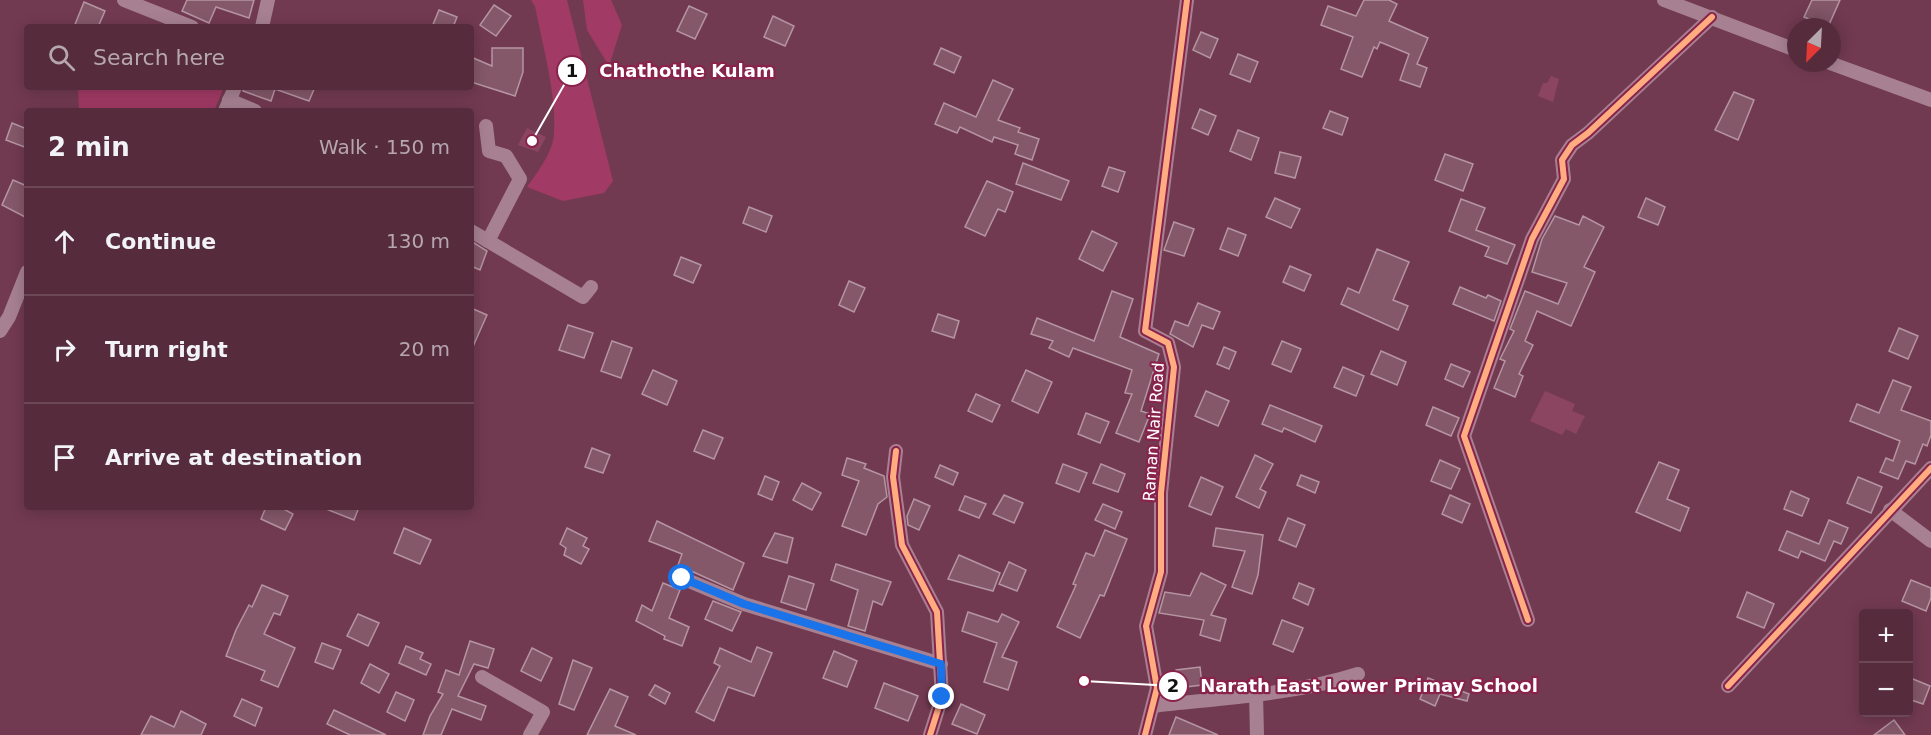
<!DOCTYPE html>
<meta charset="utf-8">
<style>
:root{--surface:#562c3c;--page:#5f3847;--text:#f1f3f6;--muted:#b6a7af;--line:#6c4856}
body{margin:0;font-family:"DejaVu Sans",sans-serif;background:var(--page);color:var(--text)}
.controls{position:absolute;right:18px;bottom:18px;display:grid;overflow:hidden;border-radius:6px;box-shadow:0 3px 15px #0003}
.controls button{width:54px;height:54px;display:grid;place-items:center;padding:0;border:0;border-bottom:2px solid var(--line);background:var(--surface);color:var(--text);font:30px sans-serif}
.compass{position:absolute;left:1787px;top:18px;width:54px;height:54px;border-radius:50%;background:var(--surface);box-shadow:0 3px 15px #0003;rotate:204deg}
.stop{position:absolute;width:18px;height:18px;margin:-14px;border:4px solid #1a73e8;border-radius:50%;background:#fff}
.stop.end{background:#1a73e8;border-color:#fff;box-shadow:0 2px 6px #0008}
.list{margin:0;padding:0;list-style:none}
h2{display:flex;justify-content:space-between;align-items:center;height:78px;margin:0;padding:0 24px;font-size:26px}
h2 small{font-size:20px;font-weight:400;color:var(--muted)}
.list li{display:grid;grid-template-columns:39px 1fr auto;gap:18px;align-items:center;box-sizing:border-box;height:108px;padding:0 24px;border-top:2px solid var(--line)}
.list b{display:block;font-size:22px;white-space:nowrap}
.list em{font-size:20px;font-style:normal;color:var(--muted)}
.icon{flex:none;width:33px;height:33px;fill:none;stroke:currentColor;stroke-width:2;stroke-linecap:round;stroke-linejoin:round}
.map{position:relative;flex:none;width:1931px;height:735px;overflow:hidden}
.search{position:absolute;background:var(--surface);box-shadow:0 3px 15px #0003;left:24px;top:24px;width:450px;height:66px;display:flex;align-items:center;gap:15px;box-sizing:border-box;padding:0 21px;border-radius:6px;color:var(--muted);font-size:22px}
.panel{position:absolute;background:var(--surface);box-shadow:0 3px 15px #0003;left:24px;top:108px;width:450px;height:402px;border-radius:6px}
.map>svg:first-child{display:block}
.green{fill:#a13a65}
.water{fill:#8c4561}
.building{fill:#845869;stroke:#b595a2;stroke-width:1.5}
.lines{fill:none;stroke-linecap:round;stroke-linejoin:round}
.minor{stroke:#a78191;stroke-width:14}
.cycleway-casing{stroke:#89234c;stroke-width:10}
.cycleway{stroke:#ffac80;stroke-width:6}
.route{stroke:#1a73e8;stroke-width:8}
.labels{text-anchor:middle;stroke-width:4.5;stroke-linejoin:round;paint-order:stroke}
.street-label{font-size:16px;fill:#fff;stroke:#89234c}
.leader{fill:none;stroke:#fff;stroke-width:2}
.callout-dot{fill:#fff;stroke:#89234c;stroke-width:2}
.mark-label{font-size:18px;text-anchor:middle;font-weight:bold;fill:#111}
.callout-label{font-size:18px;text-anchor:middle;font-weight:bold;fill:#fff;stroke:#89234c;stroke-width:4.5;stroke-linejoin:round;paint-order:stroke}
</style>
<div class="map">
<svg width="1931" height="735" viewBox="0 0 1931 735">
<rect width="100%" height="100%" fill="#723a50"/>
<g class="green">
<path d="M531,0H567L613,181L604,193L563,201L527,187C537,173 553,152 554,134C557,96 542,43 535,6Z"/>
<polygon points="583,0 611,0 622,25 609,66 587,30"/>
<polygon points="78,87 224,87 214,111 79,111"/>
</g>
<g class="water">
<polygon points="1551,76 1559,79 1553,102 1538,96 1543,83 1547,83"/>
<polygon points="527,128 546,137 538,152 518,145"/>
<polygon points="1545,391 1575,404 1572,411 1585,416 1576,434 1566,429 1562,435 1530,421"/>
</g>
<g class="building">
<polygon points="187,0 254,0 249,18 216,7 209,23 182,11"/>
<polygon points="1364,0 1389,0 1397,4 1389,21 1428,38 1417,64 1427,68 1420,87 1400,80 1409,54 1380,42 1377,49 1374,47 1362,77 1341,69 1353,37 1321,25 1328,6 1356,16"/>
<polygon points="1812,0 1840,0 1828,27 1804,17"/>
<polygon points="84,2 105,11 98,27 74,27"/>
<polygon points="494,5 511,16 496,36 480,25"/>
<polygon points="689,6 707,14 695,39 677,31"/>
<polygon points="439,10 457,17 453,27 432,27"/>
<polygon points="773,16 794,26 785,46 764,37"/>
<polygon points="1201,32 1218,39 1210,58 1193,50"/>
<polygon points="492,48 523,48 523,72 515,96 471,82 471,57 492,66"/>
<polygon points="941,48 961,57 954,73 934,64"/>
<polygon points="1238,54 1258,62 1250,82 1230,74"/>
<polygon points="993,80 1013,89 998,120 1020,128 1018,132 1039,139 1032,160 1015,154 1018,145 994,137 992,142 960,127 957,133 935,124 944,103 976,117"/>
<polygon points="244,87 315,87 309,101 275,89 271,101 243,91"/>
<polygon points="1734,92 1754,100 1738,140 1715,130"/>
<polygon points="1200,109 1216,116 1208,135 1192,128"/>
<polygon points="1330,111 1348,118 1342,135 1323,128"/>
<polygon points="12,123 27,129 27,148 6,140"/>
<polygon points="1238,130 1259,138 1251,160 1230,151"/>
<polygon points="1280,152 1301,157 1295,178 1275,173"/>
<polygon points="1445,154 1473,164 1463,191 1435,180"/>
<polygon points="1023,163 1069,181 1061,200 1016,184"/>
<polygon points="1109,167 1125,172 1118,192 1102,186"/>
<polygon points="13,180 27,186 27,218 2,205"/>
<polygon points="987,181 1013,192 1005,212 998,209 985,236 965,227"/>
<polygon points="1275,198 1300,209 1291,228 1266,217"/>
<polygon points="1646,198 1665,207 1658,225 1638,217"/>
<polygon points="1461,199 1485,208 1476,230 1515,245 1507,264 1485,256 1489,247 1449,231"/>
<polygon points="749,207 772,216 766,232 743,223"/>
<polygon points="1555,216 1579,225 1583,216 1604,227 1584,267 1595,272 1571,326 1537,311 1525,341 1533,345 1519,374 1523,376 1515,397 1494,388 1505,361 1500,359 1514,331 1510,329 1525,291 1558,304 1567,283 1532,272 1542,239"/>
<polygon points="1174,222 1194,229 1184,256 1164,250"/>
<polygon points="1228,228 1246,235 1238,256 1220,249"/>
<polygon points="1092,231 1117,243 1103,271 1079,259"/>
<polygon points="471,241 487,251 480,270 471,266"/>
<polygon points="1377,249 1409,262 1393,300 1408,306 1398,330 1341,304 1348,288 1359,293"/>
<polygon points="681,257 701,265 693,283 674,275"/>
<polygon points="1290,266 1311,275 1304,291 1283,282"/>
<polygon points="849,281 865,288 854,312 839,305"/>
<polygon points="1460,287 1486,298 1488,295 1501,301 1494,321 1453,304"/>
<polygon points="1112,291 1133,299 1120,337 1159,354 1141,411 1150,414 1139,442 1116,433 1132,394 1125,393 1132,370 1073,348 1069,357 1049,348 1053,341 1031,334 1037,318 1094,341"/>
<polygon points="1198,303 1220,312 1213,329 1202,325 1193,347 1170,334 1175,321 1188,326"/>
<polygon points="471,308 487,315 471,351"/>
<polygon points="938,314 959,321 954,338 932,331"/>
<polygon points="568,325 593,333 584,358 559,350"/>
<polygon points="1899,328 1918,336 1908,359 1889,351"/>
<polygon points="612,341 632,348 621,378 601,371"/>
<polygon points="1282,341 1301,349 1291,372 1272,364"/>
<polygon points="1224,347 1236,352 1229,369 1217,364"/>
<polygon points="1381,351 1406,362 1397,385 1371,374"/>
<polygon points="1451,364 1470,372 1463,387 1445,379"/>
<polygon points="1343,367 1364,376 1356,396 1334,387"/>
<polygon points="653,370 677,381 667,405 642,394"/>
<polygon points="1026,370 1052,382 1038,413 1012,401"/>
<polygon points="1893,380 1911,387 1901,410 1931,421 1931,435 1927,446 1923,444 1915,464 1906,461 1898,479 1880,472 1886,458 1893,461 1900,441 1850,421 1857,404 1879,413"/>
<polygon points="1206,391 1229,401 1218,426 1195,416"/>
<polygon points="976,394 1000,405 992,422 968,411"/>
<polygon points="1270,405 1322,426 1315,442 1284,428 1282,432 1262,424"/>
<polygon points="1433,407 1459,418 1451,436 1426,425"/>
<polygon points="1086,413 1109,422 1100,443 1078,434"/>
<polygon points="703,430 723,438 714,459 694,451"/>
<polygon points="592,448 610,455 603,473 585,467"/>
<polygon points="1255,455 1273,464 1260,489 1266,492 1259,508 1236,497"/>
<polygon points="847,458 866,464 864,468 884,476 887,497 878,504 866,535 842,526 859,481 842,475"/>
<polygon points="1440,460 1460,469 1451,489 1431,481"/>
<polygon points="1659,462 1679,470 1667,499 1689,508 1680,531 1636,512"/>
<polygon points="1063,464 1087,473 1079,492 1056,483"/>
<polygon points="1101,464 1125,474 1118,492 1093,483"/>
<polygon points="940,465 958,473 953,485 935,477"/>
<polygon points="1301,475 1319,482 1315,493 1297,485"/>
<polygon points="765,476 779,482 772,500 758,494"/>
<polygon points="1201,477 1223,487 1211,515 1189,506"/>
<polygon points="1858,477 1882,487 1871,513 1847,503"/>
<polygon points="802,483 821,493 812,510 793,500"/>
<polygon points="1791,491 1809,499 1802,516 1784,509"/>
<polygon points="1004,495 1023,503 1014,523 993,514"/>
<polygon points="1450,495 1470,504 1462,523 1442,514"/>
<polygon points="965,496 986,504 979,518 959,510"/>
<polygon points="914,499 930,506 919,530 908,525 907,516"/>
<polygon points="1103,504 1122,512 1115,529 1095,520"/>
<polygon points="266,507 280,507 293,514 285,530 261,519"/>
<polygon points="321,507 359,507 354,520"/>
<polygon points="1288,518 1305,525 1296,547 1279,540"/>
<polygon points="1829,520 1848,528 1841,544 1834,541 1825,561 1801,551 1798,558 1779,550 1787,531 1819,544"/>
<polygon points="657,521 744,563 733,590 678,565 682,554 649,541"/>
<polygon points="404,528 431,540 420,564 394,553"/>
<polygon points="567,528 587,538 583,546 589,549 581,564 564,555 566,548 560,544"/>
<polygon points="1216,528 1263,535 1258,575 1252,594 1232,587 1245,551 1213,546"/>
<polygon points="1105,530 1127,539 1104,596 1100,595 1080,638 1057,627 1076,585 1073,584 1086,553 1094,556"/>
<polygon points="775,533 793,538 787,563 763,556"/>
<polygon points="959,555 1000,573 993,591 948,579"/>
<polygon points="1009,562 1026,570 1017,591 999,584"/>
<polygon points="836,564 891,582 882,605 873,601 865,631 848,626 858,590 831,580"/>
<polygon points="1201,573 1226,585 1211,615 1226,619 1220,641 1200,635 1204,620 1159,613 1165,592 1190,596"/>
<polygon points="789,576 814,584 806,610 781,602"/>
<polygon points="1911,580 1931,588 1931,598 1926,611 1902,601"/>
<polygon points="663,583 680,590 669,618 689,627 682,646 664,639 665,636 636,621 642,605 652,611"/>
<polygon points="1299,583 1314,589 1308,605 1293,598"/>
<polygon points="262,585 288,596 280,615 274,613 264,634 295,648 278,687 261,680 265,671 226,656 236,630 249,605 252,607"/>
<polygon points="1747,592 1774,604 1764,628 1737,617"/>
<polygon points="713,601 741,612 732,631 705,619"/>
<polygon points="968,612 998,622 1002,614 1019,622 1002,657 1017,662 1008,690 984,682 997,643 962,631"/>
<polygon points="358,614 379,623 368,646 347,636"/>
<polygon points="1282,620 1303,628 1293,652 1273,644"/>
<polygon points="470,641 494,649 488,668 474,664 458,696 486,706 481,720 452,709 441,735 423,735 430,716 443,694 438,692 446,670 459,675"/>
<polygon points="322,643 341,650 333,669 315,662"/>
<polygon points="406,646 423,653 420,659 431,664 426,675 399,663"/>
<polygon points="757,647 772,653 754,696 728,687 714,721 696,712 720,666 714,663 720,648 751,662"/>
<polygon points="532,648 552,658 541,681 521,671"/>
<polygon points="834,651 857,661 847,687 823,678"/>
<polygon points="573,660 592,668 574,710 559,704"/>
<polygon points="370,664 389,674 379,693 361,683"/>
<polygon points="1200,667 1202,685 1178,688 1176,670"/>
<polygon points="1908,677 1930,686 1923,704 1908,699"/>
<polygon points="1428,678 1469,694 1467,701 1440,694 1435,706 1420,699"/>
<polygon points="884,683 918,696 908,721 875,708"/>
<polygon points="655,685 670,693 665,704 649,695"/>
<polygon points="610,689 628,697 615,726 636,735 587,735"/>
<polygon points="396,692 414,700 405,721 387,712"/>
<polygon points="242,699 262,708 255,726 234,716"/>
<polygon points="961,704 985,715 977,734 952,724"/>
<polygon points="334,710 386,735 350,735 327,724"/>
<polygon points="181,711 206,724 201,735 141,735 151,716 174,727"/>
<polygon points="1176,717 1218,735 1169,735"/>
<polygon points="1894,720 1905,735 1874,735"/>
</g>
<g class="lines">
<g class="minor">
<polyline points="124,0 192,27"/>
<polyline points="1664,0 1796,50"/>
<polyline points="262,27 268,0"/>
<polyline points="1830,63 1931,100"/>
<polyline points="229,100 255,111"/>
<polyline points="225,111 235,87"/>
<polyline points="486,126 489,151 506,156 520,179 488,241"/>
<polyline points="471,231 583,297 591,287"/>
<polyline points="0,331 9,317 27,272"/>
<polyline points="896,451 893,477 902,545 937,612 942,697 930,735"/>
<polyline points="1890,510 1931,541"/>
<polyline points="682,578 744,604 941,664"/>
<polyline points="1528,620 1464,436 1532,239 1564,179 1562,160 1572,145 1588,133 1712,17"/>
<polyline points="482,677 543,712 530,735"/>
<polyline points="1728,686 1931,468"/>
<polyline points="1256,694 1257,735"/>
<path d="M1153,706C1221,698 1292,695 1358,674"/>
<polyline points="1145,735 1157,688 1146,626 1161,572 1161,493 1174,367 1168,343 1145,331 1187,0"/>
</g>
<defs>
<g id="cycleway">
<polyline points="896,451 893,477 902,545 937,612 942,697 930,735"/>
<polyline points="1528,620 1464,436 1532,239 1564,179 1562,160 1572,145 1588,133 1712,17"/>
<polyline points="1728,686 1931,468"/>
<polyline points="1145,735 1157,688 1146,626 1161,572 1161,493 1174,367 1168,343 1145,331 1187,0"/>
</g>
</defs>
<use href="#cycleway" class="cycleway-casing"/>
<use href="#cycleway" class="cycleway"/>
</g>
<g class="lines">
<polyline class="route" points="682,578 744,604 941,664 942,697"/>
</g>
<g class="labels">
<g class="street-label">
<text transform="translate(1153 432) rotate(-86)" y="6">Raman Nair Road</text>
</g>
</g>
<path class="leader" d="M532 141L572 71M1084 681L1173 686"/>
<g class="callout-dot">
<circle cx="532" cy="141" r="6"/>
<circle cx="1084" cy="681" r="6"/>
<circle cx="572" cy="71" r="15"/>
<circle cx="1173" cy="686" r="15"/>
</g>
<g class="mark-label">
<text x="572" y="77">1</text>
<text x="1173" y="692">2</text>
</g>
<g class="callout-label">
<text x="687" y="77">Chathothe Kulam</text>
<text x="1369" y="692">Narath East Lower Primay School</text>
</g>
</svg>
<div class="controls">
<button>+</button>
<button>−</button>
</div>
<svg class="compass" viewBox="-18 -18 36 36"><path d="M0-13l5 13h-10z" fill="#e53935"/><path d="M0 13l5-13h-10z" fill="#b6a7af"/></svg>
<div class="stop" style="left:682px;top:578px"></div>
<div class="stop end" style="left:942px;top:697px"></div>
<div class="search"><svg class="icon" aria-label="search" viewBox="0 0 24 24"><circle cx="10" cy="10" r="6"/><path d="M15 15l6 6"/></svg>Search here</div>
<section class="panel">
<h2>2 min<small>Walk · 150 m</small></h2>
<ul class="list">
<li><svg class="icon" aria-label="ahead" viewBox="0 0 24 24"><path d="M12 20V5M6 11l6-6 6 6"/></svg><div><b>Continue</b></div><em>130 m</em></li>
<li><svg class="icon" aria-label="right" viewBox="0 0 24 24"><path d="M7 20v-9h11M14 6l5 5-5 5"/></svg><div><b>Turn right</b></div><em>20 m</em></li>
<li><svg class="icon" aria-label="arrive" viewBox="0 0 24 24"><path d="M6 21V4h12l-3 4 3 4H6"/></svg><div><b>Arrive at destination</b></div></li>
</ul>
</section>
</div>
